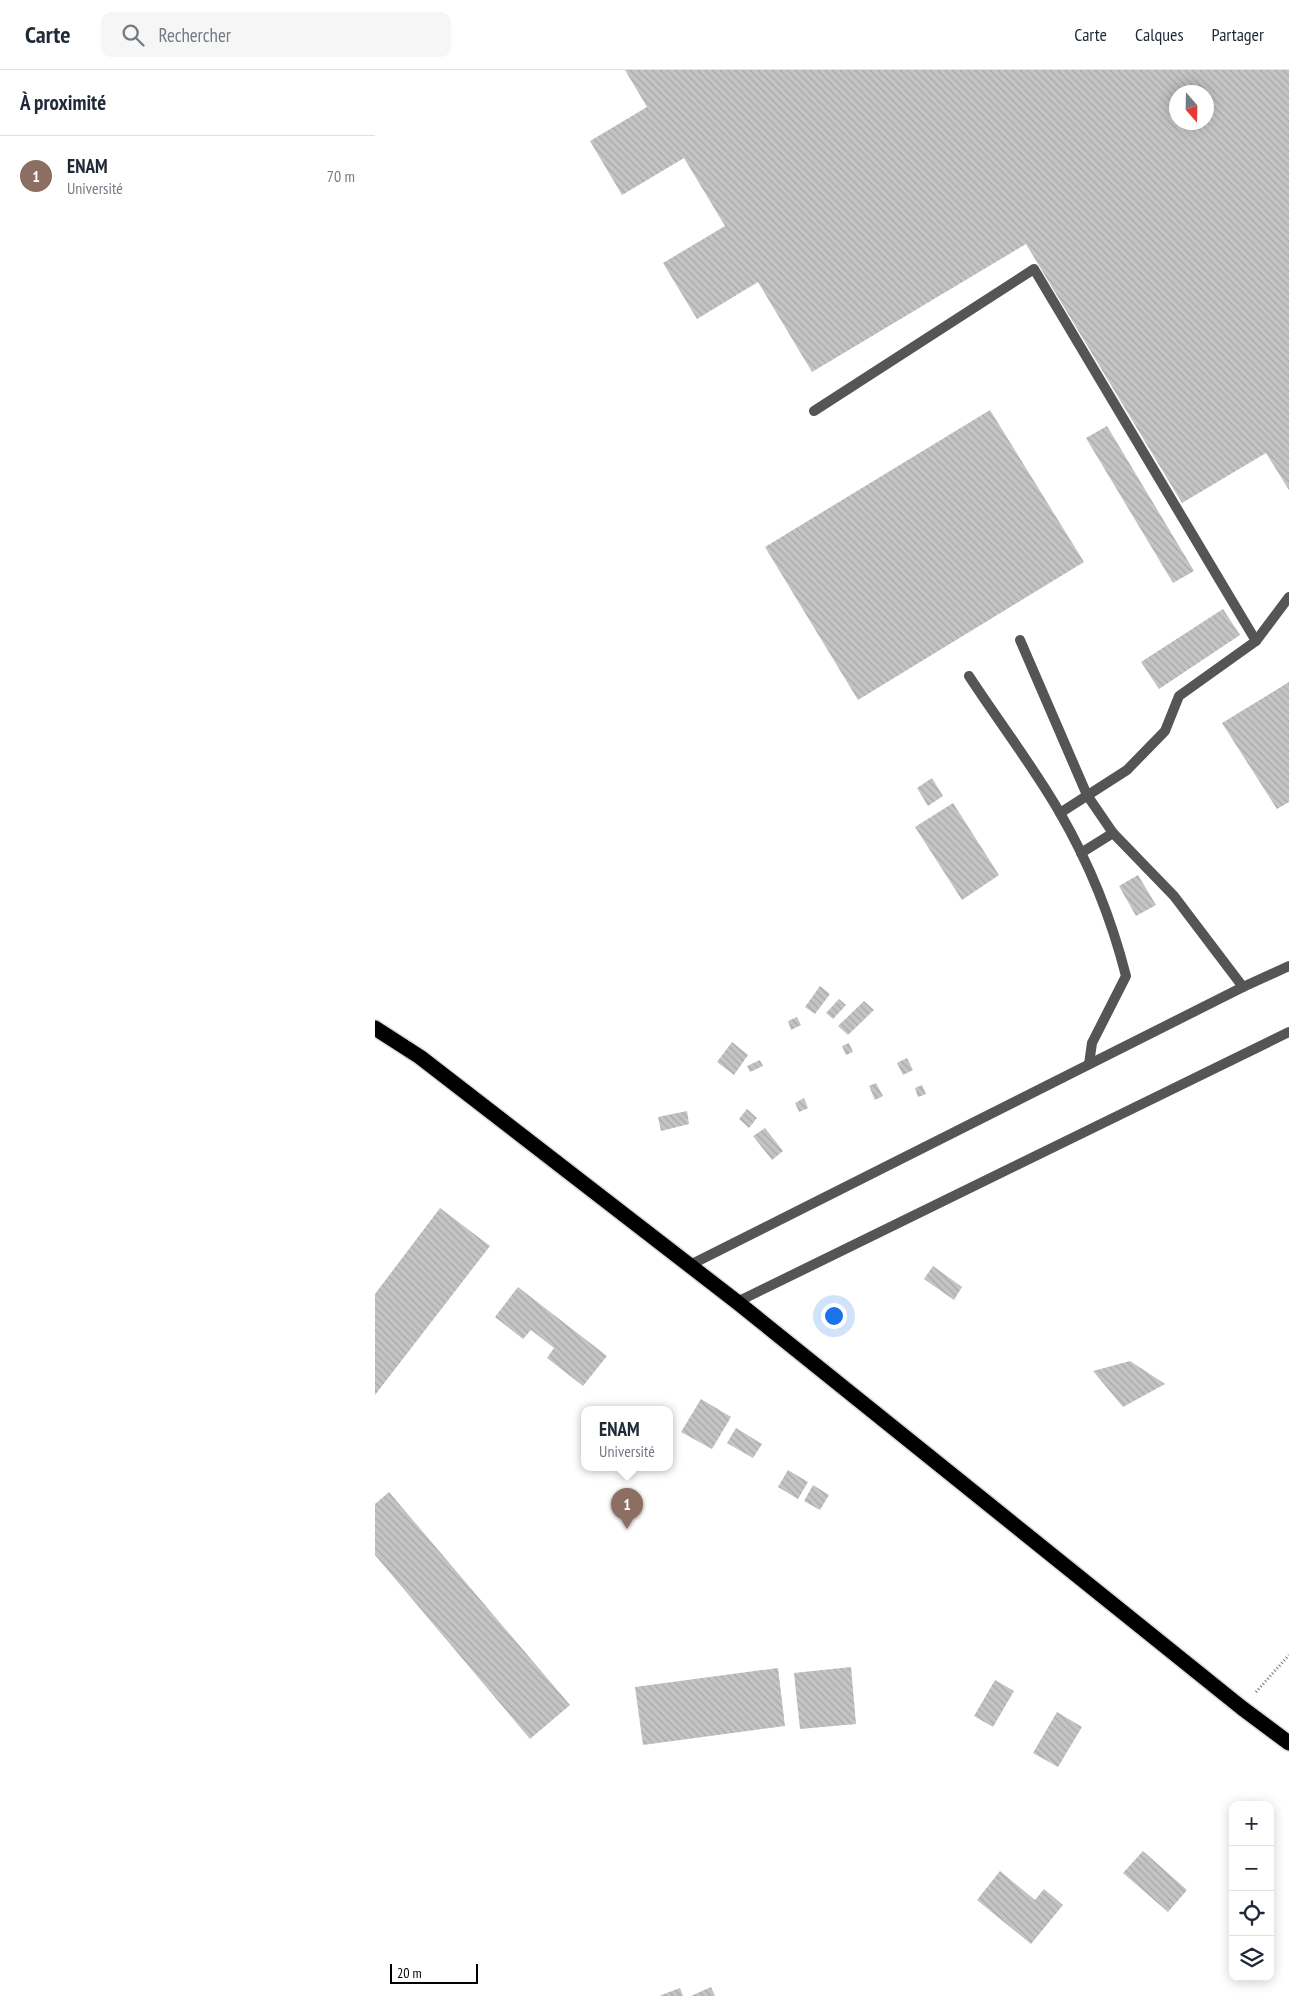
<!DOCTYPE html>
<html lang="fr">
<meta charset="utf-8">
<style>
:root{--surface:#fff;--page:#f6f6f7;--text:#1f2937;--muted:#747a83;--line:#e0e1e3;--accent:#111827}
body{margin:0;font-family:"PT Sans Narrow",sans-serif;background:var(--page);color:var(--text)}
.controls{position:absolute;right:15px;bottom:15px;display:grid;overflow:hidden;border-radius:10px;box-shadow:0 2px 12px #0003}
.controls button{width:45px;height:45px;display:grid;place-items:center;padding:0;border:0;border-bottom:1px solid var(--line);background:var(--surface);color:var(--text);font:25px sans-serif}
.compass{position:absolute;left:794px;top:15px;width:45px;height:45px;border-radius:50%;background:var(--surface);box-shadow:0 2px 12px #0003;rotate:160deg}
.scale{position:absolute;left:15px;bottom:12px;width:88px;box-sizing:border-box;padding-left:5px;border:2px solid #000;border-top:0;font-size:14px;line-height:18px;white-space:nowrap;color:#000;-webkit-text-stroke:4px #fff;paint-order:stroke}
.you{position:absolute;left:458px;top:1245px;width:18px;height:18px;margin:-12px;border:4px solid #fff;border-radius:50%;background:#1a73e8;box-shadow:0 0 0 8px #1a73e833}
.badge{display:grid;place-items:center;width:32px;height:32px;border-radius:50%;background:var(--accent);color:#fff;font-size:16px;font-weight:700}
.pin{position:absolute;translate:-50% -41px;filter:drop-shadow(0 1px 2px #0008)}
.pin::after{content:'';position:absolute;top:26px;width:18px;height:15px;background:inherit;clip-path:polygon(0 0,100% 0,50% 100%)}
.popup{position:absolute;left:206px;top:1336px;width:92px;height:65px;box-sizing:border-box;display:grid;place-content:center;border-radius:10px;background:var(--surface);filter:drop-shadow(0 1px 4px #0005);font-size:16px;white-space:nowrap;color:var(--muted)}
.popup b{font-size:19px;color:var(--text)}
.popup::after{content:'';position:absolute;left:50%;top:100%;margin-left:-10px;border:10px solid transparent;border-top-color:var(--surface)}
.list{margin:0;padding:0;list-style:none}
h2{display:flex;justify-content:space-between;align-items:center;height:65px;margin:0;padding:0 20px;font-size:21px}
h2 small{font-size:16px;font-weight:400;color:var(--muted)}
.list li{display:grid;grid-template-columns:32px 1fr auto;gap:15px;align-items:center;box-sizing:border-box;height:80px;padding:0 20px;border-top:1px solid var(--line)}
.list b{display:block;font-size:19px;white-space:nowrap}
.list p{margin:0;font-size:16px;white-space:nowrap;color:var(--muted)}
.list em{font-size:16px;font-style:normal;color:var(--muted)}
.icon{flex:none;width:28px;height:28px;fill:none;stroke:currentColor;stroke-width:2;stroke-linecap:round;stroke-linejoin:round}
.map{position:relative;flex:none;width:914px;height:1926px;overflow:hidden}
header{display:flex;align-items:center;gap:30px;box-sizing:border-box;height:70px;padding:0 25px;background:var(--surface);border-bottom:1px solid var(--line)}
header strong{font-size:24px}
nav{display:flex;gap:28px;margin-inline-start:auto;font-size:18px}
.search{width:350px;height:45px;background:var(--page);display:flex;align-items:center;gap:12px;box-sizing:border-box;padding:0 18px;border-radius:10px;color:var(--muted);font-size:19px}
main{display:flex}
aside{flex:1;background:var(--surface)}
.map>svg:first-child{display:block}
.building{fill:url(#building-back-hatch);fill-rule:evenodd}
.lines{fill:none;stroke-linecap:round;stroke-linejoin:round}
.highway-casing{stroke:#dbdbdb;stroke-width:18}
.path{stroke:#777;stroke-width:3;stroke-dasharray:1 2.5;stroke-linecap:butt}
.lane{stroke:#555;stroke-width:10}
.street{stroke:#555;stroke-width:10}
.highway{stroke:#000;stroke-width:15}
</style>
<header>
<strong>Carte</strong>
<div class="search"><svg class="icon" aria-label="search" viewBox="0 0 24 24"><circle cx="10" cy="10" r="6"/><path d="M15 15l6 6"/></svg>Rechercher</div>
<nav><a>Carte</a><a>Calques</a><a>Partager</a></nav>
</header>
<main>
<aside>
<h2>À proximité<small></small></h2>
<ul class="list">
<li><span class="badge" style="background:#8d6e63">1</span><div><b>ENAM</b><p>Université</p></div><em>70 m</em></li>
</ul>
</aside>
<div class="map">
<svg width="914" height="1926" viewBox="0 0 914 1926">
<defs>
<pattern id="building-back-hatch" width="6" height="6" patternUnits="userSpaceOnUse" patternTransform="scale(1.25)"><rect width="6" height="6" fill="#c4c4c4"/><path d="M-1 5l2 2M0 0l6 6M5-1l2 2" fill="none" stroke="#a7a7a7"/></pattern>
</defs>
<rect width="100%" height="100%" fill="#fff"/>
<g class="building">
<path d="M250,0H914V420L891,383L807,433L651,174L437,302L383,212L322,249L288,193L350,156L309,88L247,125L215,71L272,37ZM802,22H832V52H802Z"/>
<polygon points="615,340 709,492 483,630 390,477"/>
<polygon points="732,356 819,501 798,513 711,368"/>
<polygon points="848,539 865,565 784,619 766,592"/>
<polygon points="914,612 914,732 902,739 847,653"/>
<polygon points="557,708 568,726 553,736 542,718"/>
<polygon points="578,733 624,805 587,830 540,757"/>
<polygon points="763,805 781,835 761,846 744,816"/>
<polygon points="445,916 455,924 440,944 430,937"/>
<polygon points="464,929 471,935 458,949 451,943"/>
<polygon points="489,931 499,940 473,965 463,956"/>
<polygon points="422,947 426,955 416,960 413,951"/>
<polygon points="357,972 373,985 359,1005 342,992"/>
<polygon points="474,973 478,982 471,985 467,976"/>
<polygon points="532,988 538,1000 528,1005 522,993"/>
<polygon points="385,990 388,996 375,1002 372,996"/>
<polygon points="501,1013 508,1026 500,1030 494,1016"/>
<polygon points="547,1015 551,1024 543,1027 540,1018"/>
<polygon points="429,1028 433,1038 424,1042 420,1033"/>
<polygon points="372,1039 382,1048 374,1058 364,1049"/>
<polygon points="312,1041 314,1054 286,1061 283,1047"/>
<polygon points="390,1058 408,1081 397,1090 378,1066"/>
<polygon points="65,1138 115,1176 0,1325 0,1224"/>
<polygon points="558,1196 587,1217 579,1230 549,1209"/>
<polygon points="143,1217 232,1286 208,1316 172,1288 179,1278 156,1260 148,1269 120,1247"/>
<polygon points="755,1291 790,1314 748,1337 718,1301"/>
<polygon points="326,1329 356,1347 337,1379 306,1362"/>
<polygon points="361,1358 387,1374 378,1388 352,1373"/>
<polygon points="413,1400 433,1412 423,1429 403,1417"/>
<polygon points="438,1415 454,1425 445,1440 429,1431"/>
<polygon points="14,1422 195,1635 155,1669 0,1485 0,1434"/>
<polygon points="476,1597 481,1654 425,1659 419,1603"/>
<polygon points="403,1598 410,1656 268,1675 260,1617"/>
<polygon points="620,1610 639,1621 618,1657 599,1646"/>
<polygon points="682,1642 707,1657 683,1697 658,1683"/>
<polygon points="768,1781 812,1820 793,1842 748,1803"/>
<polygon points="625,1801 660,1830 669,1819 688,1835 656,1874 602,1830"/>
<polygon points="336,1917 340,1926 316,1926"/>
<polygon points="305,1918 308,1926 284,1926"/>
</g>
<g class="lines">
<defs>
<polyline id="highway" points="0,958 45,987 362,1232 867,1638 914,1673"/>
</defs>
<use href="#highway" class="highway-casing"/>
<polyline class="path" points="881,1622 914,1585"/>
<g class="lane">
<polyline points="439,341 659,199 881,571"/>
<path d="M594,606C624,652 658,696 685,743C714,793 737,851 751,906L717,973L714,994"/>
<polyline points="685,743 752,700 790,661 804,626 881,571 914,527"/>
<polyline points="706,783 738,763"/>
<polyline points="868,917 914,896"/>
<polyline points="315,1195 868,917 799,826 738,763 712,725 645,570"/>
</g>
<polyline class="street" points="362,1232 914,962"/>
<use href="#highway" class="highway"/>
</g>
</svg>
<div class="controls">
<button>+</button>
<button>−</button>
<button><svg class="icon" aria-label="locate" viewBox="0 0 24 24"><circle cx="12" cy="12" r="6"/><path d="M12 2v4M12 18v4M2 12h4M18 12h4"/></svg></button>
<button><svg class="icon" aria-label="layers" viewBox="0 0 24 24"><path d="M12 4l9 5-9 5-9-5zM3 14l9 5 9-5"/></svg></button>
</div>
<svg class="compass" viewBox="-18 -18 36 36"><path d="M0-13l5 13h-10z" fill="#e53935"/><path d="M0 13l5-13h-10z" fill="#747a83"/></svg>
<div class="scale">20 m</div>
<div class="you"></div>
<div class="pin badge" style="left:252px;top:1459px;background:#8d6e63">1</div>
<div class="popup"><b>ENAM</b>Université</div>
</div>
</main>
